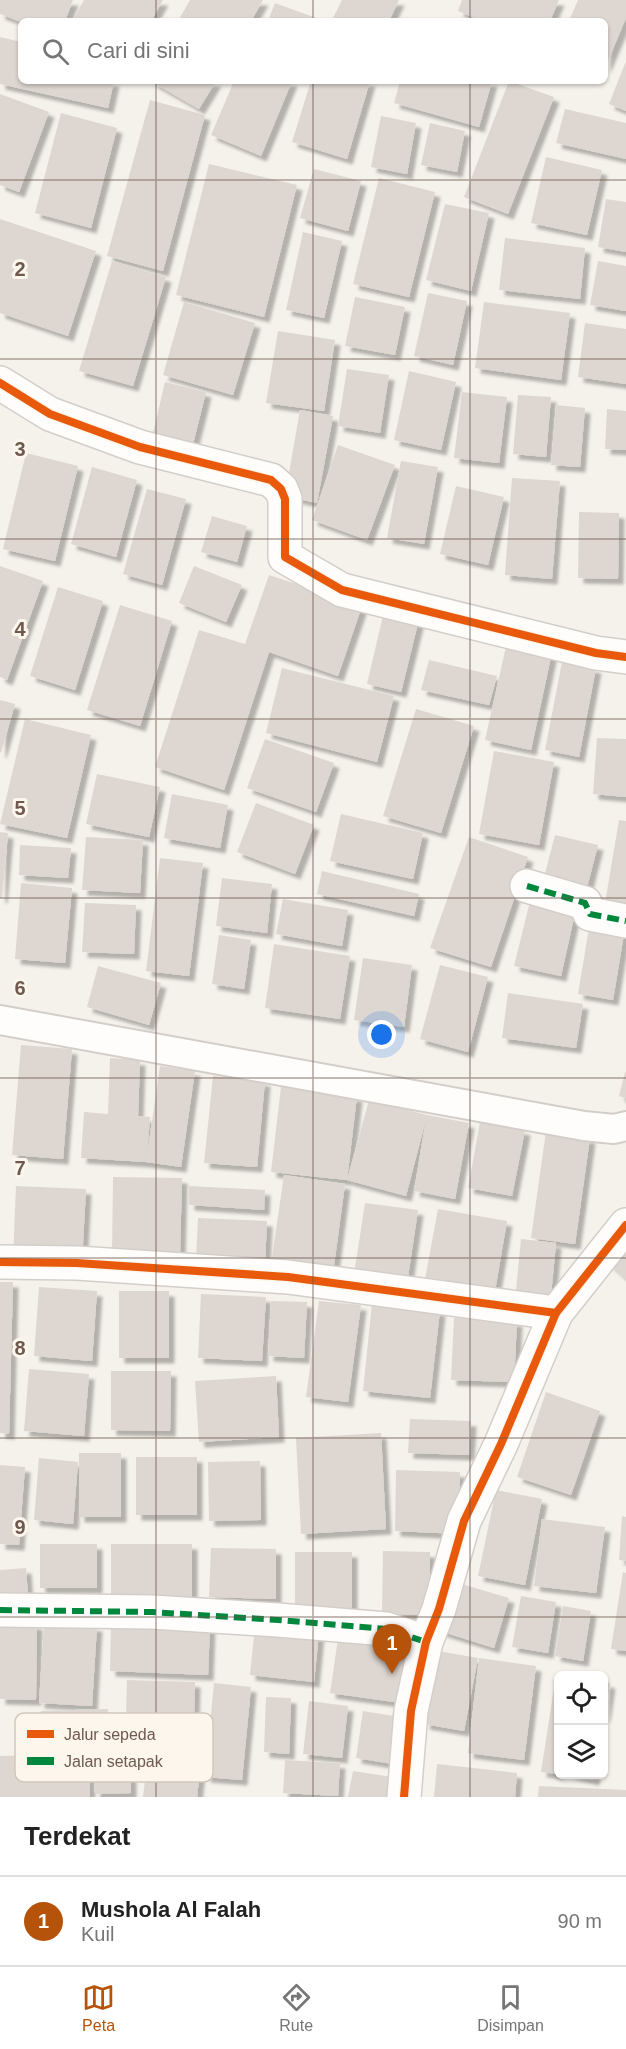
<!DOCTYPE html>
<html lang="id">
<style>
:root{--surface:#fff;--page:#f2f2f2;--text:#222;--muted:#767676;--line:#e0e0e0;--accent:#b45309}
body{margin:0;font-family:Arial,sans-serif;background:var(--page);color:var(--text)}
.controls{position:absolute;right:18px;bottom:18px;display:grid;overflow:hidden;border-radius:9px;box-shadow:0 2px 4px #0004}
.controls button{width:54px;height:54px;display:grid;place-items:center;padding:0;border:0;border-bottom:2px solid var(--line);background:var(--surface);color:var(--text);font:30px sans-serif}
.you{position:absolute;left:382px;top:1035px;width:21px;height:21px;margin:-15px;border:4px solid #fff;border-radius:50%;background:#1a73e8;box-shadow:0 0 0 9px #1a73e833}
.badge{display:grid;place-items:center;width:39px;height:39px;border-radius:50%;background:var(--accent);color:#fff;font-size:20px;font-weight:700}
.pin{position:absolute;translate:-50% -50px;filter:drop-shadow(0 2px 3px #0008)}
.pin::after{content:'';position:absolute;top:32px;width:21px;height:18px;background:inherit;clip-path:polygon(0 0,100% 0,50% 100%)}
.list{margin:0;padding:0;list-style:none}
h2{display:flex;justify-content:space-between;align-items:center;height:78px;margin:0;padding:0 24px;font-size:26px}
h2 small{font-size:20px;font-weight:400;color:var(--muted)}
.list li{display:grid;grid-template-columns:39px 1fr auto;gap:18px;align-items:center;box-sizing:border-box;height:90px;padding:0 24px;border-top:2px solid var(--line)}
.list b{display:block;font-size:22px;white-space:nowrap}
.list p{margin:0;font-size:20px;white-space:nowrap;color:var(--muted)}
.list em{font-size:20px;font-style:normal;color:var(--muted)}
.icon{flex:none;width:33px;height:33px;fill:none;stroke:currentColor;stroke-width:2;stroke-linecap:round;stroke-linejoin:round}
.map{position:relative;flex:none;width:626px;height:1797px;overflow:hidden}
.search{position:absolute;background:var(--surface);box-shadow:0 2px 4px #0004;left:18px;right:18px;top:18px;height:66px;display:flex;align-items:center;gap:15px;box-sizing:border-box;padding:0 21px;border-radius:9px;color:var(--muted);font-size:22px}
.sheet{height:168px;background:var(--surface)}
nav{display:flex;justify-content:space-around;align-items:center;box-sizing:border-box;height:84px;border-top:2px solid var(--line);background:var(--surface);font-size:16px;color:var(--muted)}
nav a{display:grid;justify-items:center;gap:3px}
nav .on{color:var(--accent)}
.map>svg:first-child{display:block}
.building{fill:#ded7d1;filter:url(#shadow)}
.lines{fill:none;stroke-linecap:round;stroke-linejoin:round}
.service-casing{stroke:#d4cec9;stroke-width:32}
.minor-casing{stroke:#d4cec9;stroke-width:36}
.service{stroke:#fefdfc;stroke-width:28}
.minor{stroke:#fefdfc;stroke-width:33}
.quiet{stroke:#00873e;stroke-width:6;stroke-dasharray:12 6;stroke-linecap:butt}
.cycleway-casing{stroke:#fcf6ec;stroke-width:11}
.cycleway{stroke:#e8590c;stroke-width:8}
.grid{fill:none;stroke:#6f594f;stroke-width:1.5;stroke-opacity:0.55}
.key{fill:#fcf6ec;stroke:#d2c7bd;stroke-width:1.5}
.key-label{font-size:16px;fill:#6f594f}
.grid-label{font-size:20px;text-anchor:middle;font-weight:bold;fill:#6f594f;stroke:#fcf6ec;stroke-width:6;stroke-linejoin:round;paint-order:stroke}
</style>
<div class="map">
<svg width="626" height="1797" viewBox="0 0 626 1797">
<defs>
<filter id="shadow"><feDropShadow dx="5.5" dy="5.5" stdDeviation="1.5" flood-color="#0004"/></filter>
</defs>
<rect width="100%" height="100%" fill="#f5f1eb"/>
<g class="building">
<polygon points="0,0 73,0 65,21 21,22 0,14"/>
<polygon points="84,0 163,0 151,21 72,21"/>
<polygon points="190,0 263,0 251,21 178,21"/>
<polygon points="342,0 399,0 389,21 334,21 332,20"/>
<polygon points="462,0 559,0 550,21 482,21 458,11"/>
<polygon points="578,0 626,0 626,18 605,68 605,21 569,21"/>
<polygon points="275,3 316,18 315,21 268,21"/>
<polygon points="0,37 21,42 21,81 114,81 108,108 0,84"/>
<polygon points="626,61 626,111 609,104"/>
<polygon points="150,81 216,81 199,109"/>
<polygon points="234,81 292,81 261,156 211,135"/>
<polygon points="311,81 370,81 347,159 292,142"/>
<polygon points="400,81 492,81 479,127 394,103"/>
<polygon points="509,81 554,97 508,214 464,197"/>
<polygon points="0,94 49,112 19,192 0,185"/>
<polygon points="150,100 205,115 163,271 107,256"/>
<polygon points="565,109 626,123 626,159 556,143"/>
<polygon points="61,113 117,128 91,228 35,213"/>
<polygon points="381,116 416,123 407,174 371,167"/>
<polygon points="430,123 465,131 457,172 421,165"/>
<polygon points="546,157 602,170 587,235 531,223"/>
<polygon points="209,164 297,185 264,317 176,295"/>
<polygon points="314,169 361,181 348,231 300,218"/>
<polygon points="379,178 435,192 409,297 353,284"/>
<polygon points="606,199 626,202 626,252 598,247"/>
<polygon points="445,204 489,213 471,291 426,280"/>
<polygon points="0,219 96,251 68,336 0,313"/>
<polygon points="303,232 342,241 324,318 286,310"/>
<polygon points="505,238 585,248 580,299 499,290"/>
<polygon points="112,261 166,277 133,386 79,371"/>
<polygon points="598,261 626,266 626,311 590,305"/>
<polygon points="428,293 467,301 453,365 414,356"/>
<polygon points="355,297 405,307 395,355 345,346"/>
<polygon points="184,302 255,323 233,395 163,375"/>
<polygon points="484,302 570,313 561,380 475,368"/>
<polygon points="585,323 626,329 626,384 578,377"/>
<polygon points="278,331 335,340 324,411 266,403"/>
<polygon points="347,369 389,375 380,433 338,426"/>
<polygon points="409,371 456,382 441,450 394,440"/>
<polygon points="165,382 206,392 190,456 150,446"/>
<polygon points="462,392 507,397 499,463 454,458"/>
<polygon points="518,395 551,397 546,457 513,454"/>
<polygon points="556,405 585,408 580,467 551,465"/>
<polygon points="607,409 626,411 626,450 605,449"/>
<polygon points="300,410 333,416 317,503 285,496"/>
<polygon points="338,445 395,465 367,540 312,520"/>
<polygon points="26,453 78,466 55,561 3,549"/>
<polygon points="401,461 438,467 424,544 387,538"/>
<polygon points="92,467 137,480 116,557 71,544"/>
<polygon points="512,478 560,481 552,579 505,575"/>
<polygon points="456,486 504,497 488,565 440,554"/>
<polygon points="147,489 186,499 162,585 123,574"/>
<polygon points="579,512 619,513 618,579 578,578"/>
<polygon points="212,516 247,526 237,562 201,552"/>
<polygon points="0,566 43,581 7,680 0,677"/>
<polygon points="194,566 242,585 226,622 179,603"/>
<polygon points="269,575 362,606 338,676 269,652 224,790 155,767 199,630 245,644"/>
<polygon points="58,587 103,601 75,690 30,676"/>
<polygon points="120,605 172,621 140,726 87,710"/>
<polygon points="385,607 420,615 401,692 367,684"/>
<polygon points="507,642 552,652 531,750 485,740"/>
<polygon points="429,660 497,676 489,705 421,690"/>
<polygon points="562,662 596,668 579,757 545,750"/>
<polygon points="282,668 394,696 377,762 266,733"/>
<polygon points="0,700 15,704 1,753 0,752"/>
<polygon points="416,709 474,726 441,833 383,816"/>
<polygon points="25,719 91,735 67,838 0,824"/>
<polygon points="597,738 626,739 626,797 593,794"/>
<polygon points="265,739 334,763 316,812 247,788"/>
<polygon points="494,751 554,762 539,845 479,834"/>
<polygon points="97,774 160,787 149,837 86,824"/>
<polygon points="172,794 228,805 220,848 164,838"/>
<polygon points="256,803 314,825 295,874 237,852"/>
<polygon points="341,814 423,833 413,879 330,861"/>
<polygon points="619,820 626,821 626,912 604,909"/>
<polygon points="0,832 8,833 2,898 0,898"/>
<polygon points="555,835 598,845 585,895 542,885"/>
<polygon points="86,837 143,840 140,893 82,890"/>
<polygon points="469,837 528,857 491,967 430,948"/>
<polygon points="20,845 71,848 68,878 19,875"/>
<polygon points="160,858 203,863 189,976 146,971"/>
<polygon points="322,871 419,894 414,916 317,894"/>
<polygon points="222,878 272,884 267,933 216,926"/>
<polygon points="21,883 72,888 65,963 15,959"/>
<polygon points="532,893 577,904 561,976 514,966"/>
<polygon points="283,899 348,910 342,946 276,934"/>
<polygon points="85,903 136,905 134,954 82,952"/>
<polygon points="590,922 625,928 613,1000 578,994"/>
<polygon points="219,935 251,940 244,989 212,984"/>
<polygon points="274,944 350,956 340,1019 265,1008"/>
<polygon points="363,958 412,965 404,1027 354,1020"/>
<polygon points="440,965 488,977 468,1052 420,1039"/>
<polygon points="98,966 161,983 149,1025 87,1007"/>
<polygon points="508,993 583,1004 576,1048 502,1038"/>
<polygon points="21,1045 72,1049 63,1159 12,1155"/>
<polygon points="110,1058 140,1060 138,1116 150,1117 147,1156 160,1066 195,1071 181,1167 146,1162 81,1158 84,1112 108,1114"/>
<polygon points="625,1072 626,1072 626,1098 619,1096"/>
<polygon points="213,1076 265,1081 257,1167 204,1163"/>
<polygon points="281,1087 357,1096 347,1180 369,1100 427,1115 469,1123 455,1199 414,1191 426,1119 406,1196 347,1180 271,1172"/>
<polygon points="480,1122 525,1130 512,1196 468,1188"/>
<polygon points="546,1131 590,1138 575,1244 531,1238"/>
<polygon points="284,1175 345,1184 333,1273 271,1264"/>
<polygon points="113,1177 182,1178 180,1254 112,1253"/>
<polygon points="16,1186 86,1189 82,1262 13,1259"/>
<polygon points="189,1186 265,1190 264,1210 189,1205"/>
<polygon points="365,1203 418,1210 406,1290 353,1281"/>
<polygon points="438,1209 507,1221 495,1291 425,1279"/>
<polygon points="198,1218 267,1221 265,1264 196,1260"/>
<polygon points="521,1239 556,1243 550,1305 515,1301"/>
<polygon points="626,1243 626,1279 608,1263"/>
<polygon points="0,1282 13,1282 9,1434 0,1433"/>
<polygon points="39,1287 97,1291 92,1361 34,1356"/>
<rect x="119" y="1291" width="50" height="67"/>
<polygon points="201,1294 266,1297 262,1361 198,1358"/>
<polygon points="271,1301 307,1302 304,1358 268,1356"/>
<polygon points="319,1301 361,1305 348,1402 306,1397"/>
<polygon points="372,1303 440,1310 430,1398 363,1391"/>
<polygon points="454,1318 517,1321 514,1382 451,1380"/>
<polygon points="29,1369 89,1374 84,1436 24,1431"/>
<polygon points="111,1371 171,1371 170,1431 111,1430"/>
<polygon points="276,1376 279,1437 199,1442 195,1381"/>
<polygon points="546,1392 600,1411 571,1495 517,1477"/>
<polygon points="410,1419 471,1421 469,1455 408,1453"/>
<polygon points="381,1433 386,1529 301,1534 296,1438"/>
<rect x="79" y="1453" width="42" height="64"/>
<rect x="136" y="1457" width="61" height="58"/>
<polygon points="39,1458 78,1462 73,1524 34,1520"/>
<polygon points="260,1461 261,1520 209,1521 208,1462"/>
<polygon points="0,1465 25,1467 19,1545 0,1544"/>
<polygon points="396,1470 460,1472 459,1534 395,1531"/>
<polygon points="496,1490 542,1499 525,1585 478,1576"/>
<polygon points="622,1516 626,1517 626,1561 619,1560"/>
<polygon points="542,1519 605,1527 596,1593 534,1586"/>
<rect x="40" y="1544" width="57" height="44"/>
<rect x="111" y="1544" width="81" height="58"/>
<polygon points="211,1548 276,1549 276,1599 209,1597"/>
<polygon points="383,1551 430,1552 429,1615 382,1614"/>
<rect x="295" y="1552" width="57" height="63"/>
<polygon points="26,1568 28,1597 0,1599 0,1570"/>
<polygon points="623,1572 626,1573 626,1651 611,1649"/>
<polygon points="455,1582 509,1598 494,1648 440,1631"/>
<polygon points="521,1596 556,1602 548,1653 512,1647"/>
<polygon points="563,1606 591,1611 583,1661 555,1656"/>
<polygon points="0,1623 37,1624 36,1700 0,1699"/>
<polygon points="111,1623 210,1626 208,1675 110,1671"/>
<polygon points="44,1624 97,1626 92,1706 39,1703"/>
<polygon points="255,1626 319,1633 314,1682 250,1675"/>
<polygon points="338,1639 408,1649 401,1703 330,1693"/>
<polygon points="438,1651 478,1658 464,1731 424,1724"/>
<polygon points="479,1658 536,1666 524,1760 468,1753"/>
<polygon points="556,1675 558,1675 558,1774 541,1772"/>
<polygon points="127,1680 195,1682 194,1718 126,1716"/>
<polygon points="604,1682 610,1683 605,1717 604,1717"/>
<polygon points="214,1683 251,1687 242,1780 205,1777"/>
<polygon points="266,1697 291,1698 289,1754 264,1752"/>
<polygon points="309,1701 348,1706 342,1758 303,1754"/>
<polygon points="108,1709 109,1733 42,1736 41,1711"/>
<polygon points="363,1711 406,1718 399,1765 356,1758"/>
<polygon points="151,1729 204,1735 197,1797 143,1797"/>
<polygon points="131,1745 131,1793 95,1794 94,1746"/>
<polygon points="89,1754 90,1797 0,1797 0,1756"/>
<polygon points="285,1760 340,1763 338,1796 283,1793"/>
<polygon points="437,1764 517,1773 515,1797 434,1797"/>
<polygon points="353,1771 392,1777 389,1797 348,1797"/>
<polygon points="567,1774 595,1774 594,1780"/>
<polygon points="539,1786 626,1790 626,1797 538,1797"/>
</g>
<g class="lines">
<defs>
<polyline id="service" points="0,1020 584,1126 614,1129 626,1126"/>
<g id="minor">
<polyline points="0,383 50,414 140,447 271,480 281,489 285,499 285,557 342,590 596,653 626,657"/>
<polyline points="527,886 585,903 590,914 626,921"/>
<polyline points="0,1262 77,1263 288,1277 556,1313"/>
<polyline points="0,1610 152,1612 278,1620 386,1629 426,1642"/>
<polyline points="404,1797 411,1711 426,1642 439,1609 464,1521 501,1444 556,1313 626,1225"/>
</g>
</defs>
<use href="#service" class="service-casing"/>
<use href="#minor" class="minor-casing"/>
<use href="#service" class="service"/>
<use href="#minor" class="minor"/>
<g class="quiet">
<polyline points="527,886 585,903 590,914 626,921"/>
<polyline points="0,1610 152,1612 278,1620 386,1629 426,1642"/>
</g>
<defs>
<g id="cycleway">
<polyline points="0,383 50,414 140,447 271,480 281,489 285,499 285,557 342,590 596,653 626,657"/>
<polyline points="0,1262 77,1263 288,1277 556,1313"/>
<polyline points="404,1797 411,1711 426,1642 439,1609 464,1521 501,1444 556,1313 626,1225"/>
</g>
</defs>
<use href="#cycleway" class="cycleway-casing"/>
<use href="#cycleway" class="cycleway"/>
</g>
<path class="grid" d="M156,0V21M313,0V21M470,0V21M156,81V1797M313,81V1797M470,81V1797M0,180H626M0,359H626M0,539H626M0,719H626M0,898H626M0,1078H626M0,1258H626M0,1438H626M0,1617H626"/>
<rect x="15" y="1713" width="198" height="69" rx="9" class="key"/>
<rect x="27" y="1730" width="27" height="8" fill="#e8590c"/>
<rect x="27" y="1757" width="27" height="8" fill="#00873e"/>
<g class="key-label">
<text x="64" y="1740">Jalur sepeda</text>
<text x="64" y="1767">Jalan setapak</text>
</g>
<g class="grid-label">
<text x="20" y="276">2</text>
<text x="20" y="456">3</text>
<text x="20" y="636">4</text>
<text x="20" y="815">5</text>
<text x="20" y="995">6</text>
<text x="20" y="1175">7</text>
<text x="20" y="1355">8</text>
<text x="20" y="1534">9</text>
</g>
</svg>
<div class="controls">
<button><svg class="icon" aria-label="locate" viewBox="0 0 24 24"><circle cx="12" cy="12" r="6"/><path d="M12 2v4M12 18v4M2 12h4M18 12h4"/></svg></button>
<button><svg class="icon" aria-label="layers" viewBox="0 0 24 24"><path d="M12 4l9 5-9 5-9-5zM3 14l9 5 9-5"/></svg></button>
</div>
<div class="you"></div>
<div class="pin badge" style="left:392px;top:1674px">1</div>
<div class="search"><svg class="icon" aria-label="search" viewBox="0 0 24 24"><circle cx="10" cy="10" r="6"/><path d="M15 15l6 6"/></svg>Cari di sini</div>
</div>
<section class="sheet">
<h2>Terdekat<small></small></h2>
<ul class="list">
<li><span class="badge">1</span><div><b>Mushola Al Falah</b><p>Kuil</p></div><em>90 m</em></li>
</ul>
</section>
<nav>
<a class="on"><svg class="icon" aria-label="map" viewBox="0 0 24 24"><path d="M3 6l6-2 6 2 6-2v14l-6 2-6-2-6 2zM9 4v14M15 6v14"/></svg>Peta</a>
<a><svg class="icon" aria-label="directions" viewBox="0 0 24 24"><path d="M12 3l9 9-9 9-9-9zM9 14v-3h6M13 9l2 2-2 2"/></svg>Rute</a>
<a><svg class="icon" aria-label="saved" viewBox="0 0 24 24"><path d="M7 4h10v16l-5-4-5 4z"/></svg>Disimpan</a>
</nav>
